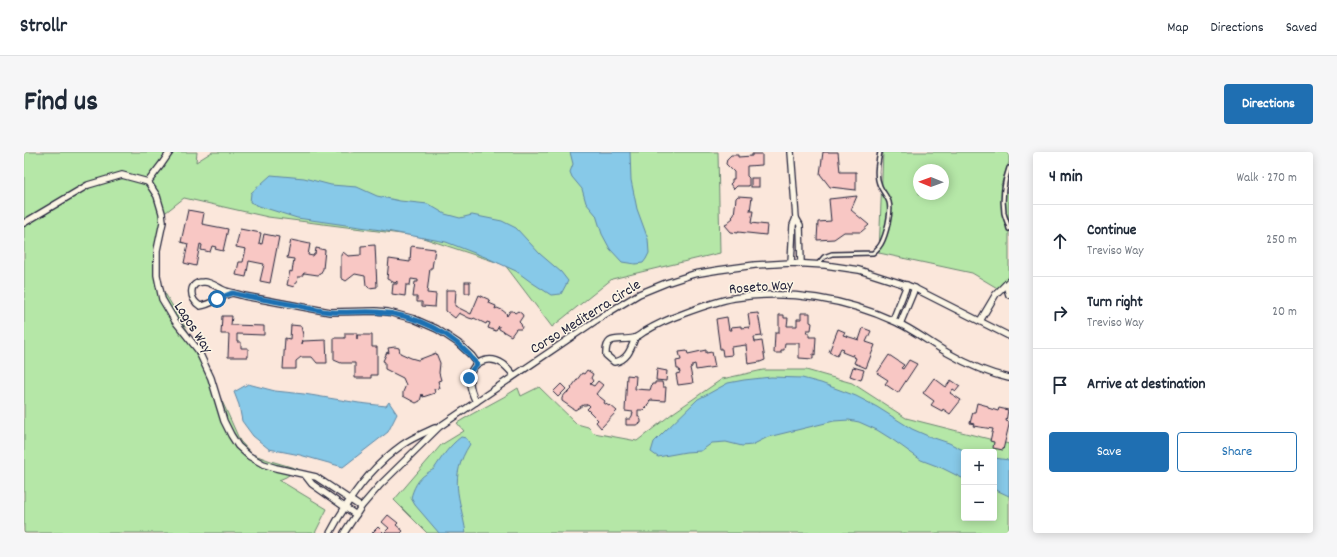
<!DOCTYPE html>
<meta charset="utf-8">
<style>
:root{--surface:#fff;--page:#f6f6f7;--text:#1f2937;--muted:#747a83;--line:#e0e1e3;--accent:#1f6fb2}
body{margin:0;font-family:Dekko,sans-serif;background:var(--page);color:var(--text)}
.controls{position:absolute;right:12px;bottom:12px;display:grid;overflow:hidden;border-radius:4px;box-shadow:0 2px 10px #0003}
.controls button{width:36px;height:36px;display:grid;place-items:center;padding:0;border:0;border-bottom:1px solid var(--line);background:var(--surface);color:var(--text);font:20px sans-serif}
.compass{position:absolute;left:889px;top:12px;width:36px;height:36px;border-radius:50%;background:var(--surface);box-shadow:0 2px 10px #0003;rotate:271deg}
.stop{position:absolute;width:12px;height:12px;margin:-9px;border:3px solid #1f6fb2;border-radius:50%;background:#fff}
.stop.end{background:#1f6fb2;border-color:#fff;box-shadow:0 1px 4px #0008}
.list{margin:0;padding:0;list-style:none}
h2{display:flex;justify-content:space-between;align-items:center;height:52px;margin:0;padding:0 16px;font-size:17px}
h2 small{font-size:13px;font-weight:400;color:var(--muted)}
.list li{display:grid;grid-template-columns:26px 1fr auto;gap:12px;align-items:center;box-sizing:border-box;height:72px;padding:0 16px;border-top:1px solid var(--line)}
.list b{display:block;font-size:15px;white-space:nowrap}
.list p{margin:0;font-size:13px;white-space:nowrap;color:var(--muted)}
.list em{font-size:13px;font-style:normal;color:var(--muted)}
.actions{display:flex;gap:8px;padding:12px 16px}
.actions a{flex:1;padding:9px 0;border:1px solid var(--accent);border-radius:4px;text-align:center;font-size:14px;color:var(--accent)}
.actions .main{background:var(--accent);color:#fff}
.icon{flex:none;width:22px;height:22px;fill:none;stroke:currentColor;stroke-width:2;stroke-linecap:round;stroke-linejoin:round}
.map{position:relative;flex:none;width:985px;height:381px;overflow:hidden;border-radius:4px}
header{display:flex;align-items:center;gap:24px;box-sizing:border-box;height:56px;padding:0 20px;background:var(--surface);border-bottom:1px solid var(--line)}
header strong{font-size:19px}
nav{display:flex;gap:22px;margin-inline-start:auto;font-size:14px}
.intro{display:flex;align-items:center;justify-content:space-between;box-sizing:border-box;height:96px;padding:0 24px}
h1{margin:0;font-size:28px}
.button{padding:10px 18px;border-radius:4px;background:var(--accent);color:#fff;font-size:14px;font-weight:700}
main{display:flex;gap:24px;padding:0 24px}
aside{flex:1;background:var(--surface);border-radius:4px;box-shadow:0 2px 10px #0003}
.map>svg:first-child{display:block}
.green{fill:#b5e7a7;stroke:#6c8471;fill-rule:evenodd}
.water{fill:#87c9e8;stroke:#5f86a3}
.building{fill:#f8c7c4;stroke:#22223b}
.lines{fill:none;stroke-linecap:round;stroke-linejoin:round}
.service-casing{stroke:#22223b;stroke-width:6}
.minor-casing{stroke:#22223b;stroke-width:8}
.service{stroke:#fcf5e5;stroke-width:3}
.minor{stroke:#fcf5e5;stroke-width:5.5}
.route{stroke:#1f6fb2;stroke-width:5}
.labels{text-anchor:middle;stroke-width:3;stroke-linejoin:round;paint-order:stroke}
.street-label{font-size:15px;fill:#22223b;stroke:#fcf5e5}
</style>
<header>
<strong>Strollr</strong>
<nav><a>Map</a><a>Directions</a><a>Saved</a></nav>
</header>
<div class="intro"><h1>Find us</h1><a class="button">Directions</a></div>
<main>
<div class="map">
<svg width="985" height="381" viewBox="0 0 985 381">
<rect width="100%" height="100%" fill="#fbe7db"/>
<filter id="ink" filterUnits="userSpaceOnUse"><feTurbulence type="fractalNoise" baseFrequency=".025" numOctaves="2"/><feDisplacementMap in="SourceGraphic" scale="8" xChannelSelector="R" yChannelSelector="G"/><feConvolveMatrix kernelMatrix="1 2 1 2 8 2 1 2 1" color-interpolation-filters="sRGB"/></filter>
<g filter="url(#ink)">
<g class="green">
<polygon points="0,0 173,0 172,10 188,0 694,0 696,101 588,127 528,175 481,113 393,84 244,65 160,46 137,64 133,98 136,133 168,186 204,262 216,289 228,302 247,309 274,317 262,325 255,328 303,357 291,381 0,381"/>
<path d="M859,0H985V10L977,33L985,42V143L948,121L855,101ZM895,18H919V42H895Z"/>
<path d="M739,218H782L828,231L882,266L985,292V381H403L370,348L417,293L440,279L433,271C453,258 475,249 494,236L497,244L515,235L553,272L564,275L570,281L613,289L649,261L698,227ZM940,300H970V366H940Z"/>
</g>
<g class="water">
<polygon points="546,0 606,0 607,28 613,57 624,87 625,101 622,107 619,111 611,112 598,110 586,97 578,82 572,63 562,51 558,37 548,25 546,20 549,12"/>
<polygon points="247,23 280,26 307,33 333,35 353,44 376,49 404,52 421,62 436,66 448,63 478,69 492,76 516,102 537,120 544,129 537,142 527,143 507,130 492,119 461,105 422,90 357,78 273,66 235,54 226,50 227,41"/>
<polygon points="747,225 778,226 797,231 832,244 853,255 888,277 904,284 925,291 943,300 940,300 940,327 918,316 897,308 869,288 853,278 835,270 825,268 810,269 744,285 728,293 718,294 702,290 688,291 677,299 662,300 634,305 627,300 630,290 639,281 674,247 684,242 704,231 720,228"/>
<polygon points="224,232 251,239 280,242 335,251 362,254 365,250 373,262 364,280 319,315 276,303 245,297 229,284 218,269 215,253 210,240"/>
<path d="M437,285L442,286L446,292C424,327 436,344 442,381H415L391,353L387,346C389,337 394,327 402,322C404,320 407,319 410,317C418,305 425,294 437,285Z"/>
<polygon points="970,306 985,308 985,344 970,337"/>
</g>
<g class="building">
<polygon points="799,0 814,0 816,20 832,20 832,38 806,35 796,22"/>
<polygon points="728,2 738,2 738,13 723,14 723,24 725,26 725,34 713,34 710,37 706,32 708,30 708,27 710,27 710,20 702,12 703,7 707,3 714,3 714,5 728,4"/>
<rect x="727" y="26" width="8" height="9"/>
<polygon points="714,44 728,45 726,59 729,59 727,71 743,73 742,83 714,80 714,81 707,80 701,73 705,71 704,70 709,66 708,65 710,63 712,46"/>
<polygon points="833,44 827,58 845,73 837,80 820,80 810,87 793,88 794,70 807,69 805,47"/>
<polygon points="164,58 180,61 178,72 204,77 199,99 191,97 192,95 188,94 186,100 177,98 178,93 176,92 172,114 160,111 164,92 157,90"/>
<polygon points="216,77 237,81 235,91 238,92 240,82 255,85 246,131 236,129 240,112 225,109 222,125 212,123 215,110 219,110 222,97 212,95"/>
<polygon points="267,88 286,92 284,103 289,104 290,102 291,102 292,96 301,98 299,117 296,122 294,123 280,121 277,125 274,125 273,131 271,131 270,135 263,133 266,119 268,120 270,107 263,106"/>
<polygon points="351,93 353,135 345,136 342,133 341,124 331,122 322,129 317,126 317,103 319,100 324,104 337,103 337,94"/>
<polygon points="387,94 411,97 408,116 406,116 403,141 412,142 411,155 398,154 398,150 393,150 393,145 389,145 391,130 394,130 394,128 387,127 386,133 382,133 381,144 368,142 369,132 373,132 373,129 371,131 363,127 365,107 386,110"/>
<rect x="441" y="130" width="5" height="11"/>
<polygon points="422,138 432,138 431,154 447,162 455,143 466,148 465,151 472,154 471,157 473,156 478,158 483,162 482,163 483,164 486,159 489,159 491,161 494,159 498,162 499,164 495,170 497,172 498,175 497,177 492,177 487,184 475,177 475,174 472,179 464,176 466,171 463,170 462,172 450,166 449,167 445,166 435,161 431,166 422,159"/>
<polygon points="734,161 738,184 730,185 731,190 738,189 741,208 736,210 724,212 722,193 707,195 708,203 699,204 698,197 696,197 692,167 703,165 705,178 708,178 707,175 717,174 717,176 725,175 725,176 726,176 724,162"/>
<polygon points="777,161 786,161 786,170 788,171 787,178 783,178 782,181 785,181 785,185 792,185 791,203 789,202 789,207 775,206 775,191 761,191 760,198 757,198 757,201 750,201 751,181 755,181 755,163 760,163 760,166 764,166 763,174 773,174 773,167 777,167"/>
<polygon points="198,164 208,164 207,173 240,174 240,183 213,182 213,190 217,190 217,196 224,196 224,205 204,205 205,182 197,182"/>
<polygon points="267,173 277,174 279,183 278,192 279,189 302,188 303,211 293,211 288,205 277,205 272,209 272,217 259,217 261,186 266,187"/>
<polygon points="839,176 847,179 842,190 851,193 842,216 830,211 832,206 829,205 830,202 829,202 828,204 818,200 820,197 817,196 813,204 805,200 814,177 821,180 819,183 835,188"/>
<polygon points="321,181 333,181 333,187 333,183 348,183 348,195 353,195 353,223 347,223 347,226 331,226 331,211 317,211 310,208 310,186 321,186"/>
<polygon points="371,195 375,196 376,201 387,206 394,208 412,201 416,211 415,221 417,228 414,229 416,236 410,237 411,241 399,245 398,242 396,249 392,251 379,244 379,240 382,233 379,226 361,217 361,210 359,209 363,200 365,201 364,196"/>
<polygon points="682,198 682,201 688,200 691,215 672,218 671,212 668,213 668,215 666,216 669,231 654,233 652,222 656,221 655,217 653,217 652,209 657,208 655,200 663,199 664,202"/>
<polygon points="865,203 880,213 877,216 879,217 885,208 893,212 874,241 861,232 864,228 853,221"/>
<polygon points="829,215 840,218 837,228 826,224"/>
<polygon points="633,217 643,219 642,229 632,228"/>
<polygon points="563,218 569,222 567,226 569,229 566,232 570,234 574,229 579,233 572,242 581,249 580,251 585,254 586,253 593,259 577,276 572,270 574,268 563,257 566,254 564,252 562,253 559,253 556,255 551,258 538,249 538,246 542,241 545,240 548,237 547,236 558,221 560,222"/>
<polygon points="603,223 612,224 611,237 626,238 628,232 631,232 631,230 638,230 639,235 642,235 641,249 626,248 624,254 620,258 614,258 614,264 617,268 617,271 612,273 602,273 602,267 606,267 608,264 609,260 601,259"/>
<polygon points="910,226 922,235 927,228 936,234 932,239 929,237 926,241 937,248 926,262 919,257 918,259 907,253 910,249 899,241"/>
<polygon points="537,232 542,237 534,245 529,240"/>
<polygon points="953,251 964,254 964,256 974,259 975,256 984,258 982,269 985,270 985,273 979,298 969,296 970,290 966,289 969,277 949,274 950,272 946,271 949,260 951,260"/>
<polygon points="364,363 374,371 372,373 379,379 377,381 348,381 354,375 360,381 365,376 358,370"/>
</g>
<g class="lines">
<defs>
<g id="service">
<path d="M985,16C980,30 978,46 980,61C981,66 984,71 985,77"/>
<path d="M794,112L800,105L808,102L849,101C852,98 855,96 857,92C862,83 868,60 865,50C863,44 858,39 856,34C851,23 854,11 856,0"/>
</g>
<g id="minor">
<polyline points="146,0 137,13 124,30 133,44 138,61 139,70 133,98 133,123 138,147 151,169 174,198 187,226 200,269 207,283 214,294 225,304 239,312 252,316 292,325 337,355"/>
<polyline points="772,66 776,73 777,112"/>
<polyline points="0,71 64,33 98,23 124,30"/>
<polyline points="767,111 769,73 772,66 767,0"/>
<polyline points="982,133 985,143"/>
<path d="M208,141C197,144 187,153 176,154C165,147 164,130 179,130C187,129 195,137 202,139C208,141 214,142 220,144L306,160L352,159L364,160L390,167L413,177L434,191L448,204L453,211"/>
<polyline points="869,168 883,133"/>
<polyline points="956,169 972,142 985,129"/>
<polyline points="876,172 891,136"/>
<path d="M611,186C607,197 603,209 590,210L582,203C581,181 596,190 610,186C613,185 617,182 620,180C633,172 647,166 661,161C677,155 693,149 710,146C765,137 822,147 872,170C890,178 906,191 924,201C943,212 963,221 985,226"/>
<path d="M452,250C448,242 445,234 446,226C447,209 466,203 479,212C483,215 487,220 490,223"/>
<polyline points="281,323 288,332 332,363"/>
<path d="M306,381C324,347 347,315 378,293C388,286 400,281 411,276"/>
<polyline points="320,381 337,355 356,333 415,275 577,165 615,142 642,131 670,122 694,118 731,113 767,111 801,113 835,118 888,135 985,184"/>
</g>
</defs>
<use href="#service" class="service-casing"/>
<use href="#minor" class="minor-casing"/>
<use href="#service" class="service"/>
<use href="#minor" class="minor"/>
</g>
</g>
<g class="lines" filter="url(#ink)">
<path class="route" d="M193,147L208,141C229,146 250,149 271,153C283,156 295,159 307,160C322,161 338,159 353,160C391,162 430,181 453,212L447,219L445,226"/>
</g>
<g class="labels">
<g class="street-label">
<text transform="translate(737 134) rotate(-4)" y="5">Roseto Way</text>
<text transform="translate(561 164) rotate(-32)" y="5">Corso Mediterra Circle</text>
<text transform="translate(170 175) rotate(57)" y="5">Lagos Way</text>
</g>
</g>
</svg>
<div class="controls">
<button>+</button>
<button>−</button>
</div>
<svg class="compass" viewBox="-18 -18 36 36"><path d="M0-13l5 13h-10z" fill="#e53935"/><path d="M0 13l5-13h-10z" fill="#747a83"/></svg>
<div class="stop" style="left:193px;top:147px"></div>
<div class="stop end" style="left:445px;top:226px"></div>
</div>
<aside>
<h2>4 min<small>Walk · 270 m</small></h2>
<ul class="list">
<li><svg class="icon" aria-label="ahead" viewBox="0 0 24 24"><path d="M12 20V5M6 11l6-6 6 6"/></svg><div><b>Continue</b><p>Treviso Way</p></div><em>250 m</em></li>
<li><svg class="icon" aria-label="right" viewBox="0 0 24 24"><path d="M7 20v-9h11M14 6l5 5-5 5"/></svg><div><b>Turn right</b><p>Treviso Way</p></div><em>20 m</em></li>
<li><svg class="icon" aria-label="arrive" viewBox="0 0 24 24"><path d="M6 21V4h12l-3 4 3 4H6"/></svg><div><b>Arrive at destination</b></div></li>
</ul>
<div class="actions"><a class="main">Save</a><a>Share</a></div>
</aside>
</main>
